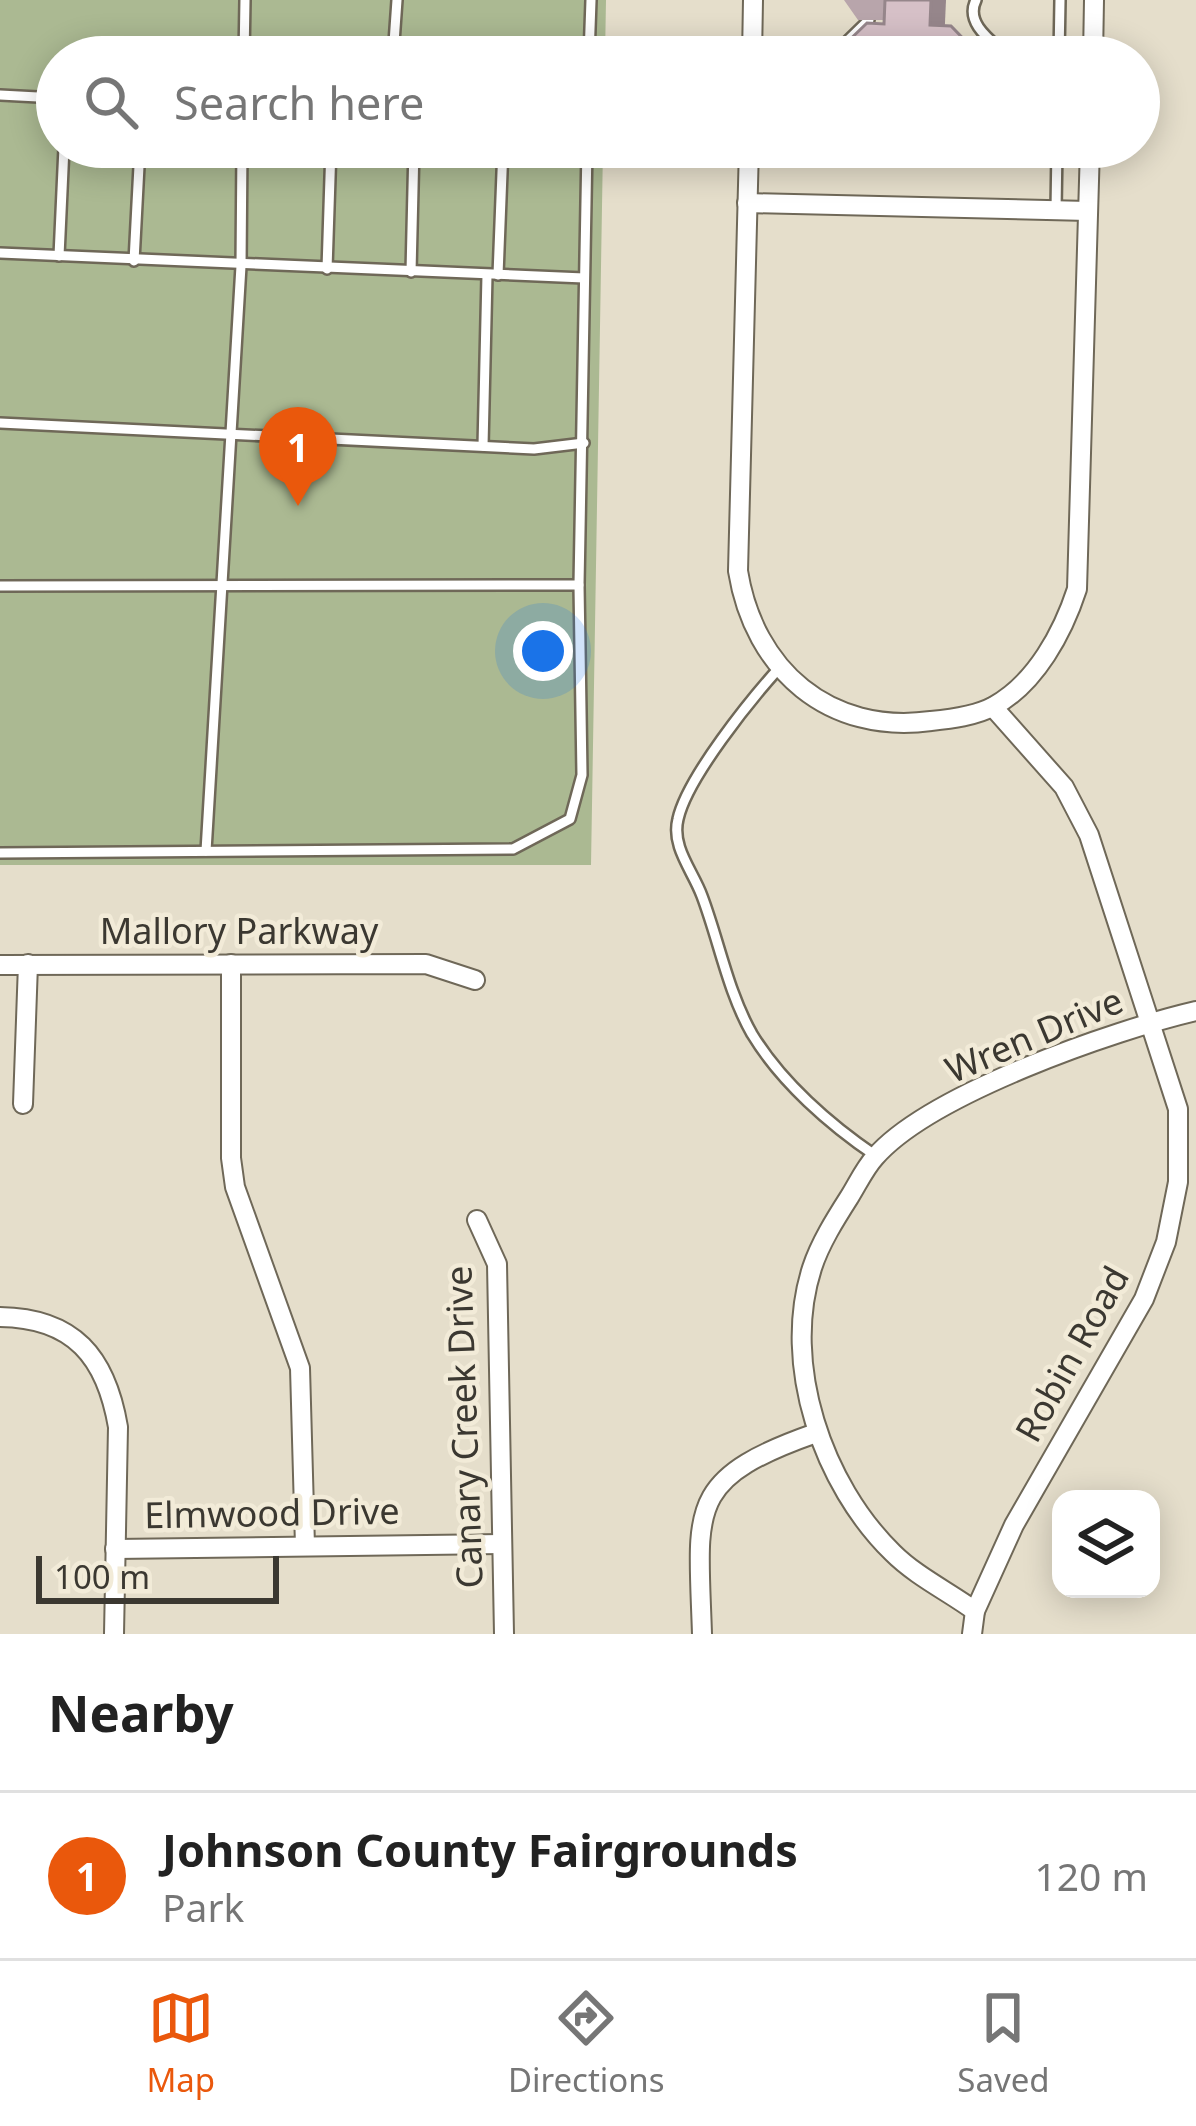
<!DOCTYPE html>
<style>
:root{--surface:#fff;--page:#f2f2f2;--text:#222;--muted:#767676;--line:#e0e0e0;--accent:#ea580c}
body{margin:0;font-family:"Noto Sans",sans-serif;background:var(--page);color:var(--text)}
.controls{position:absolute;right:36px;bottom:36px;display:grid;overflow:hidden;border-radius:24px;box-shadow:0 6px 30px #0003}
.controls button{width:108px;height:108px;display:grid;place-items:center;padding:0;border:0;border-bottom:3px solid var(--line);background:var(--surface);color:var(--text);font:60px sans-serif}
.scale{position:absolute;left:36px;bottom:30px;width:243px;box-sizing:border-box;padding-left:12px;border:6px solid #3b3831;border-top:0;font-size:33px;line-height:42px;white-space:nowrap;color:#3b3831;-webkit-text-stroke:9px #f2ebd8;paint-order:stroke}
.you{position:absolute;left:543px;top:651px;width:42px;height:42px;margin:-30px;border:9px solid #fff;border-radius:50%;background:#1a73e8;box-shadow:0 0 0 18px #1a73e833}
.badge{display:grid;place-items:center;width:78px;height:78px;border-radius:50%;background:var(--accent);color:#fff;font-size:39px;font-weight:700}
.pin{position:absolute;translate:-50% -99px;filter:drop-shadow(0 3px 6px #0008)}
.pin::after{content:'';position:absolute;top:63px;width:42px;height:36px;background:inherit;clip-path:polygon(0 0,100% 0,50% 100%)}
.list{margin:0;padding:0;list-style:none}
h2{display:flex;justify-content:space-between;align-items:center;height:156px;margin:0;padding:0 48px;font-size:51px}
h2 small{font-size:39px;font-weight:400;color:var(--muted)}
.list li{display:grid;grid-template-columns:78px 1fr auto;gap:36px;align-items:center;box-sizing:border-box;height:168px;padding:0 48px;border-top:3px solid var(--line)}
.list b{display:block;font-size:45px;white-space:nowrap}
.list p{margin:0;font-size:39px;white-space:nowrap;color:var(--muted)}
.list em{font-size:39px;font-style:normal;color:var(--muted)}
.icon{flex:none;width:66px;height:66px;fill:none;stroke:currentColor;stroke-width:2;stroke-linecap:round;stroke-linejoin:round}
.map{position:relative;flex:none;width:1196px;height:1634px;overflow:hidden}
.search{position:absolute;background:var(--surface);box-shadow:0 6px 30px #0003;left:36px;right:36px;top:36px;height:132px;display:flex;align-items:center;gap:30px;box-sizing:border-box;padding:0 42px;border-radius:66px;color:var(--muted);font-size:45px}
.sheet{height:324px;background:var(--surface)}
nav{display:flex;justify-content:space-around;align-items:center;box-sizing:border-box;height:168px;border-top:3px solid var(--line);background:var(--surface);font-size:33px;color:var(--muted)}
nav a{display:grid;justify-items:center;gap:6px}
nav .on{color:var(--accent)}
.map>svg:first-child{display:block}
.green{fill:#abb992}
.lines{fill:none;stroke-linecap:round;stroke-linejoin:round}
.service-casing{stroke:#6f6858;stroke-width:14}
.minor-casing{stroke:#6f6858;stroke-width:22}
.service{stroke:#fff;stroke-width:9}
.minor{stroke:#fff;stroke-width:18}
.wall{fill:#b8a5ab}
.shaded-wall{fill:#96868b}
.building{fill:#d6c0c7;stroke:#96868b;stroke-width:3}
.labels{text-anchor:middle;stroke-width:9;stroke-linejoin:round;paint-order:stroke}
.street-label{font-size:36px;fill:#3b3831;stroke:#f2ebd8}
</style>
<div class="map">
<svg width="1196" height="1634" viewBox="0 0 1196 1634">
<rect width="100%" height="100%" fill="#e5decb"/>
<polygon class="green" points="0,0 606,0 605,57 57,57 57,147 603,147 591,865 0,865"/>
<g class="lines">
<defs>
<g id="service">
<path d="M976,0C964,24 993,42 1009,57"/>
<polyline points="244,57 245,0"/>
<polyline points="393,57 397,0"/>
<polyline points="589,57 591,0"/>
<polyline points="831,57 869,20"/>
<polyline points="1059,57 1060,0"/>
<polyline points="0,95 57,98"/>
<polyline points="1056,210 1057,147"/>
<polyline points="0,253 584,278"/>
<polyline points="59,256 64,147"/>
<polyline points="134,261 140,147"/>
<polyline points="327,269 331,147"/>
<polyline points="411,272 414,147"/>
<polyline points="498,275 503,147"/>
<polyline points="0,423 534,449 584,443"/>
<polyline points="483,446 487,275"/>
<polyline points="0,586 579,585"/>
<path d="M780,667C751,699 687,778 678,819C671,847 693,871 702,896C719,941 728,992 752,1034C781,1082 830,1125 876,1156"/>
<polyline points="206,851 241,266 242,147"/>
<polyline points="0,853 513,849 570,819 582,775 579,585 587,147"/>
</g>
<g id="minor">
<polyline points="752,57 753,0"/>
<polyline points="1093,57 1094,0"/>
<path d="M749,147L738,571C754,670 829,735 931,721C951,719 976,716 994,706C1036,683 1063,632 1077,589L1090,147"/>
<polyline points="747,203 1088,211"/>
<polyline points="231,964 231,1158 235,1187 300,1368 305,1546"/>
<polyline points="0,965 426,964 475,980"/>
<polyline points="23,1104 28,964"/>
<polyline points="477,1220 497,1264 504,1634"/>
<path d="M0,1317C74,1318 106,1357 118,1427L114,1634"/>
<polyline points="115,1549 502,1544"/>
<path d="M975,1611C949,1592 916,1576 893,1553C823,1485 781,1364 812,1268C820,1243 836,1218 850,1196C858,1183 865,1168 875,1157C930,1094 1114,1030 1196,1011"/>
<path d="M702,1634C698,1508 685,1479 816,1433"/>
<polyline points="972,1634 975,1611 1014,1525 1144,1299 1166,1242 1178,1182 1178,1109 1089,835 1064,787 993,707"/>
</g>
</defs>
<use href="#service" class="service-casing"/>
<use href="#minor" class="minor-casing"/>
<use href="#service" class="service"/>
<use href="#minor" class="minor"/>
</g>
<g class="wall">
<polygon points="844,0 946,0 884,24 884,20 858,20"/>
<polygon points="839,147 866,147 852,160"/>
<polygon points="971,147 1007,147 988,165"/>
</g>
<polygon class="shaded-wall" points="931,0 946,0 944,45 930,25"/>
<polygon class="building" points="885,0 931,0 930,25 951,26 981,57 832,57 867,23 884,24"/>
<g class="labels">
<g class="street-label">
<text x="239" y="944">Mallory Parkway</text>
<text transform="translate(1034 1035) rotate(-23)" y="13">Wren Drive</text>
<text transform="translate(1072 1354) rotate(-61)" y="13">Robin Road</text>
<text transform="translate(464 1427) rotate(-92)" y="13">Canary Creek Drive</text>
<text transform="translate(272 1513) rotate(-1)" y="13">Elmwood Drive</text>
</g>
</g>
</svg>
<div class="controls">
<button><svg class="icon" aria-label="layers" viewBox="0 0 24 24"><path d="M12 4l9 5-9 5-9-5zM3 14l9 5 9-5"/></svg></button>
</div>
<div class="scale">100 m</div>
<div class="you"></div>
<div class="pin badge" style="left:298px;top:506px">1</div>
<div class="search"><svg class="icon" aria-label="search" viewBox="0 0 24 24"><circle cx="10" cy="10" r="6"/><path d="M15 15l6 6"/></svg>Search here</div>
</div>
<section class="sheet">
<h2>Nearby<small></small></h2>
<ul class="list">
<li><span class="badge">1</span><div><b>Johnson County Fairgrounds</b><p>Park</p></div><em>120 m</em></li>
</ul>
</section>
<nav>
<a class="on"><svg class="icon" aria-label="map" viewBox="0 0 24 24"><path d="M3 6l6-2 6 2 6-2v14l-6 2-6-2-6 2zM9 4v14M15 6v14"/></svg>Map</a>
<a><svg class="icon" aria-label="directions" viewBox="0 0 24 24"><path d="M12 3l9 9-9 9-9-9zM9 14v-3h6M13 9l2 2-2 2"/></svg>Directions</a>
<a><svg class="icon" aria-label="saved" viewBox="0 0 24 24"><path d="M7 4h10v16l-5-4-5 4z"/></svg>Saved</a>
</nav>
